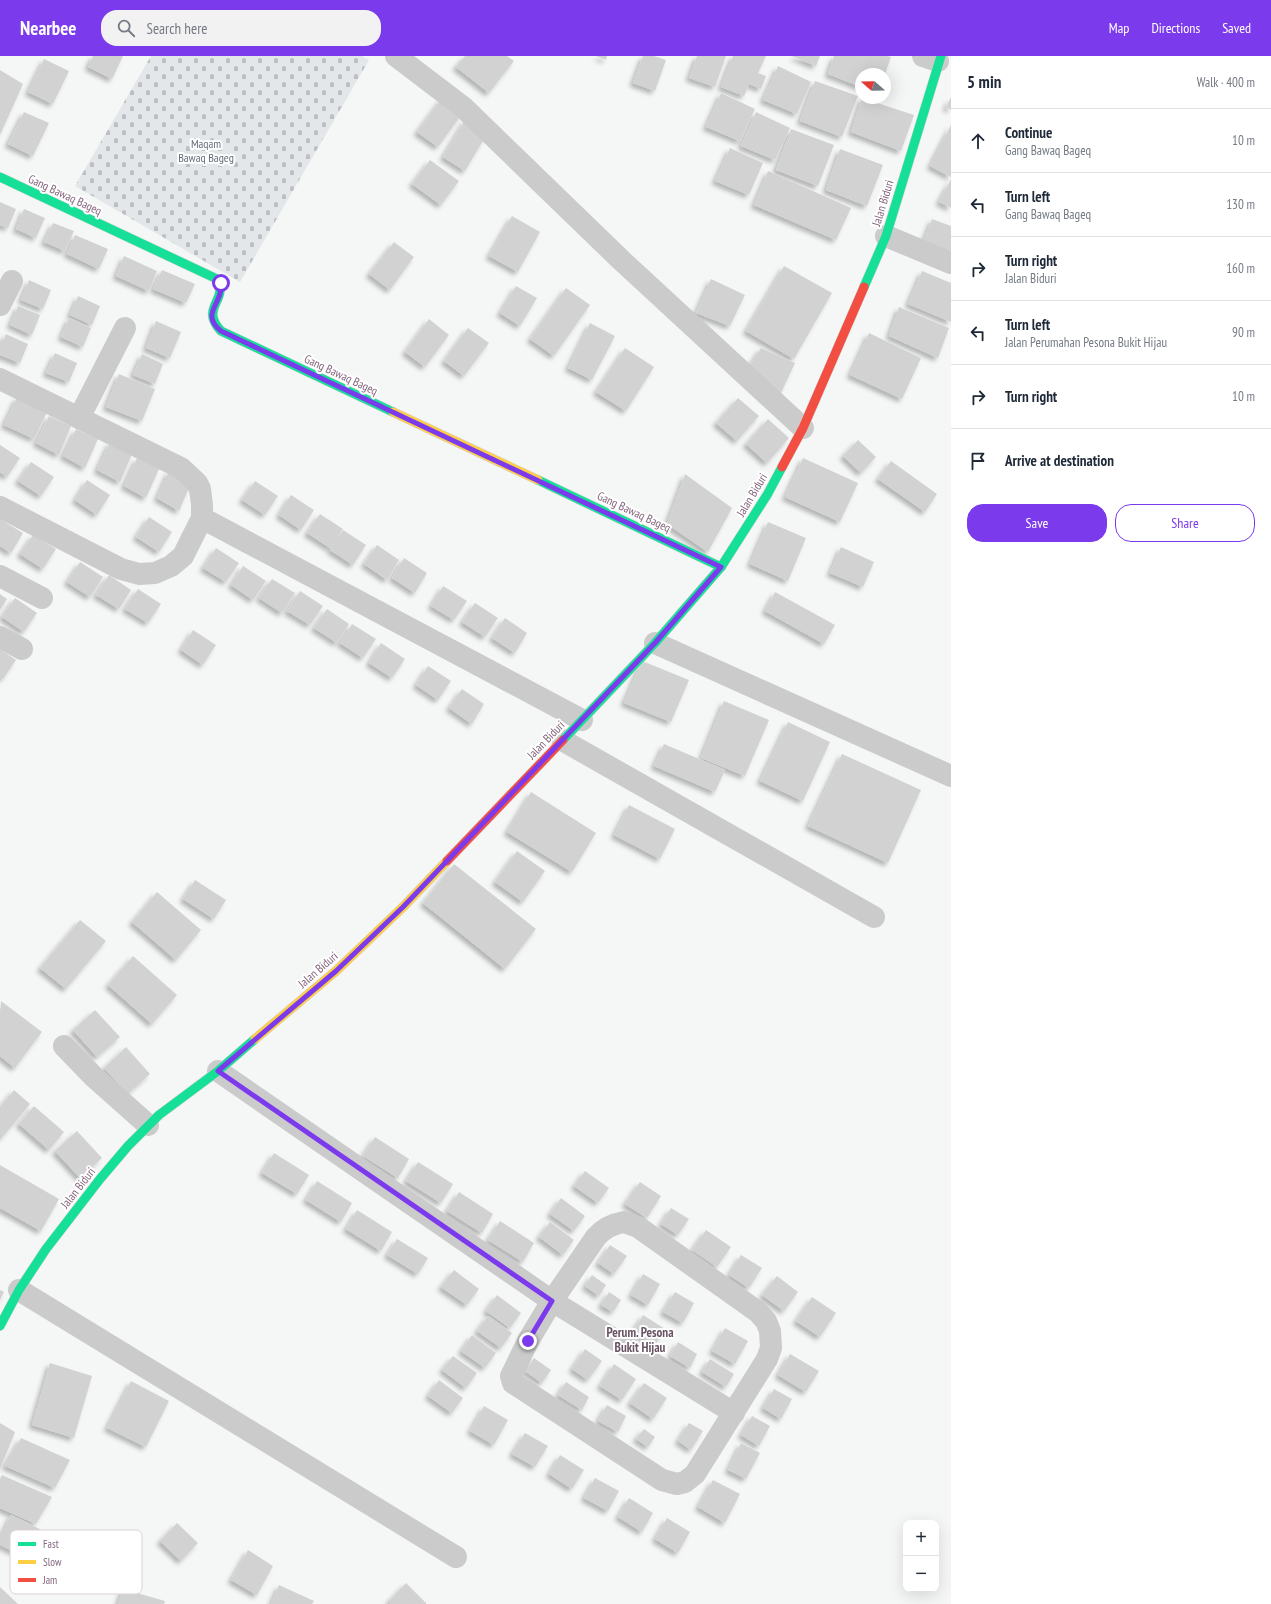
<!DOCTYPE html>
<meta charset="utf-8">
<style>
:root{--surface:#fff;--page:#f2f2f3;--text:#1f2937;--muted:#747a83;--line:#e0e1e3;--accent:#7c3aed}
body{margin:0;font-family:"PT Sans Narrow",sans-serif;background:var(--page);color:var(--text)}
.controls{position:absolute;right:12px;bottom:12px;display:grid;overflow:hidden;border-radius:8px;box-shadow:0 4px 16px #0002}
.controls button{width:36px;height:36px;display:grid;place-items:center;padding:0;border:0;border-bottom:1px solid var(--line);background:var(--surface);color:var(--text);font:20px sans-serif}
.compass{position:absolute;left:855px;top:12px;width:36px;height:36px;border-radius:50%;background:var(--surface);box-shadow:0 4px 16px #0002;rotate:290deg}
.stop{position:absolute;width:12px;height:12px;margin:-9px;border:3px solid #7c3aed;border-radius:50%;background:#fff}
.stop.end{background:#7c3aed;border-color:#fff;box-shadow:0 1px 4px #0008}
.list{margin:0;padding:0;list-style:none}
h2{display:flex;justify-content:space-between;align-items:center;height:52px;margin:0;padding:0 16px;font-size:17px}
h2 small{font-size:13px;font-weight:400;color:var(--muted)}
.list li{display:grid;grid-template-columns:26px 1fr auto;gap:12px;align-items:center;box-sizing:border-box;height:64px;padding:0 16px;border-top:1px solid var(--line)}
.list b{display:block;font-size:15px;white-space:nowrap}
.list p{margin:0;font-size:13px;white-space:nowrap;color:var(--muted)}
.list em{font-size:13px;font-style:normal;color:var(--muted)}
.actions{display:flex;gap:8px;padding:12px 16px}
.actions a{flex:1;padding:9px 0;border:1px solid var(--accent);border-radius:16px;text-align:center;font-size:14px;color:var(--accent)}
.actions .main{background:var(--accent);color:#fff}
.icon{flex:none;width:22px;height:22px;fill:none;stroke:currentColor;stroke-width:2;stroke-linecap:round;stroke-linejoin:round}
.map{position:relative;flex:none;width:951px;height:1548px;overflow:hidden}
header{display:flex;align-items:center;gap:24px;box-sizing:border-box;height:56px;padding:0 20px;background:var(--accent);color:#fff}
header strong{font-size:19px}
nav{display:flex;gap:22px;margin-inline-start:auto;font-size:14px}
.search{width:280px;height:36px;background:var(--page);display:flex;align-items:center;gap:10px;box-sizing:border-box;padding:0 14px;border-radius:16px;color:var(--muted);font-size:15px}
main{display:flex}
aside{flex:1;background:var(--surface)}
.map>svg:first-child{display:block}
.cemetery{fill:url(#cemetery-stones)}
.building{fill:#d3d2d3;filter:url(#shadow)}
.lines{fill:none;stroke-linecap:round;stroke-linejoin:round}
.fast-casing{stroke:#d5d3d5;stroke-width:10}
.slow-casing{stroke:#d5d3d5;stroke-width:10}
.jam-casing{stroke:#d5d3d5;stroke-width:10}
.street{stroke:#cccbcc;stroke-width:22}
.fast{stroke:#16e098;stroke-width:9}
.slow{stroke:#ffcf43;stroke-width:9}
.jam{stroke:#f24e42;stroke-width:9}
.route{stroke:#7c3aed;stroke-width:5}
.labels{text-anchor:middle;stroke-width:4;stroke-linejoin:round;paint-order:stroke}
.park-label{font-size:12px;fill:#656f7c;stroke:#fff}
.street-label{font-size:12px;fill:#85667e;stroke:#fff}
.neighbourhood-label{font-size:13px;font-weight:bold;fill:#6a5465;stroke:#fff}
.key{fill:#fff;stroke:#dad1d8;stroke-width:1}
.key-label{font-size:11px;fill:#85667e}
</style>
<header>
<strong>Nearbee</strong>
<div class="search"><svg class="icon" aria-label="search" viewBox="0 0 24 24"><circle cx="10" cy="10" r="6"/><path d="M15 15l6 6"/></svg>Search here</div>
<nav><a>Map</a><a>Directions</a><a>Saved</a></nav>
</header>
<main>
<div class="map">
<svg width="951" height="1548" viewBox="0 0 951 1548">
<defs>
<pattern id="cemetery-stones" width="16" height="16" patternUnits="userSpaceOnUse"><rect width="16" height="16" fill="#e3e7e9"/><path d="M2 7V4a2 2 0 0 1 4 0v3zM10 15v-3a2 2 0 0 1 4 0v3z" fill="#bebfc2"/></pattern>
<filter id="shadow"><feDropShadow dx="-3.5" dy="3.5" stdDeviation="2" flood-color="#0004"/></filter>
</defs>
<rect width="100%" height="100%" fill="#f5f6f6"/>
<polygon class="cemetery" points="151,0 362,0 369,4 240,226 75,130"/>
<g class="building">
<polygon points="93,0 123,0 112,23 88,11"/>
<polygon points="465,0 507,0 514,5 489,37 456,11"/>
<polygon points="596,0 607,0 606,4"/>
<polygon points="643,0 654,0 666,4 655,35 633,27"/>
<polygon points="697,0 726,0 715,31 689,22"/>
<polygon points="733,0 766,0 758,17 766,20 761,33 749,28 744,40 721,31"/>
<polygon points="792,0 820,0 816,10"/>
<polygon points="834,0 887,0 891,1 885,18 861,18 861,31 828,18"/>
<polygon points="44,3 69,15 53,48 28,36"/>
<polygon points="778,10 811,26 797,58 763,44"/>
<polygon points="0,14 23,28 0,79"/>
<polygon points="815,25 858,40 842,81 800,65"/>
<polygon points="721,37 755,53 740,85 706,71"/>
<polygon points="951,41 951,54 946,51"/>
<polygon points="442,42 462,58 438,91 417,76"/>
<polygon points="862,42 914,59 901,95 851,76"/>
<polygon points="24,56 49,67 33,100 8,88"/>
<polygon points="756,56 790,72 775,104 741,90"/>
<polygon points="465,64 487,78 465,115 443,101"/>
<polygon points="951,69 951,121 930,110"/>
<polygon points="791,73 834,89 818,130 776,114"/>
<polygon points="730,92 763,107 749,139 715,125"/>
<polygon points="840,93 883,109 867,150 826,134"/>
<polygon points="430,104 459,125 441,149 412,128"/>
<polygon points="768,115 851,152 836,184 754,149"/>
<polygon points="951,123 951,152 939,146"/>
<polygon points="0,146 16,153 8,172 0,169"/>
<polygon points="24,153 45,162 36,182 16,173"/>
<polygon points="512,160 540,176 518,216 489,200"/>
<polygon points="932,163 951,170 951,195 924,184"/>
<polygon points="53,167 74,175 65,195 44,186"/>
<polygon points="75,179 108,193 99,213 67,198"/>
<polygon points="394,186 414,201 390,234 369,218"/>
<polygon points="124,200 157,215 149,235 116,220"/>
<polygon points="784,210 832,237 794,303 746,275"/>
<polygon points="162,214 195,228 186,247 153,233"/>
<polygon points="922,215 951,227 951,266 908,248"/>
<polygon points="711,223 745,239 730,270 696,257"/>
<polygon points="29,224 51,234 43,253 21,244"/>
<polygon points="516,230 537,242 520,270 500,257"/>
<polygon points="566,232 590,249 554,300 530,283"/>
<polygon points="78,240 100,250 92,269 70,259"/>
<polygon points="18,250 40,259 32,279 10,269"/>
<polygon points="899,251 949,272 938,302 889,280"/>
<polygon points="69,262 91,272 83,291 61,281"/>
<polygon points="429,263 449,279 425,311 405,296"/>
<polygon points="156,265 181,276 170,302 146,292"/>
<polygon points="590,267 615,280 592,324 568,312"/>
<polygon points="468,272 489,287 464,320 444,305"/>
<polygon points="869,277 921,302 902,343 850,319"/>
<polygon points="6,278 28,288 20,307 0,299 0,292"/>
<polygon points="625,292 654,311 626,355 596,336"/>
<polygon points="761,292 795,307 780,339 746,315"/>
<polygon points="55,297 77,307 69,326 46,317"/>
<polygon points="142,298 163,308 155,328 133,319"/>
<polygon points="119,318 155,333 142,365 106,351"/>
<polygon points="17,341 47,356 34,383 4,369"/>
<polygon points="738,342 759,360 737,385 716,367"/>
<polygon points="49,360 71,370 59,399 36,387"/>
<polygon points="768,363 789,382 767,407 746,388"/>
<polygon points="76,373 98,383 85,412 63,400"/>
<polygon points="858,384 876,401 861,417 843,400"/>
<polygon points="110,386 133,396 120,426 97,414"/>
<polygon points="0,389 20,402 7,421 0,416"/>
<polygon points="137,402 159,413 146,442 124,430"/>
<polygon points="803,402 858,427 840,466 785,441"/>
<polygon points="891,405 937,438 925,456 878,423"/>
<polygon points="31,406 54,421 41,440 18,425"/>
<polygon points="169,415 192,425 179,455 157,442"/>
<polygon points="685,418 732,452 708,496 667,468"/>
<polygon points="87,424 110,439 97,459 75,444"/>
<polygon points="255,425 278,440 265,459 242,444"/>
<polygon points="291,439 314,454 301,474 279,459"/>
<polygon points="320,458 343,473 330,492 307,477"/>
<polygon points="149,461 172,476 159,496 136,481"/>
<polygon points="0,463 23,477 11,497 0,490"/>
<polygon points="768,466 806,482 788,525 750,508"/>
<polygon points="343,474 366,489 353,509 330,494"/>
<polygon points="33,479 56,493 43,513 20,498"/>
<polygon points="377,489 399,504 387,524 364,508"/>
<polygon points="841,491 874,506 863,531 830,517"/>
<polygon points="216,492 239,507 226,526 203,512"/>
<polygon points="404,502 427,517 415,537 392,522"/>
<polygon points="80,506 103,521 90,541 67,526"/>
<polygon points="243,510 266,525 253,544 231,529"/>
<polygon points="109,519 131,534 119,553 96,539"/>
<polygon points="272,523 295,537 282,557 259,542"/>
<polygon points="443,530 467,545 454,564 431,550"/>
<polygon points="138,533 161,548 148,567 125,553"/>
<polygon points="300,535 323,550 310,569 287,555"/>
<polygon points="775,536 835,569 824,588 765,555"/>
<polygon points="0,538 7,543 0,554"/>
<polygon points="15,542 37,557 24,576 2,561"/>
<polygon points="475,547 498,562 485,581 462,566"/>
<polygon points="327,553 349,568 337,587 314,572"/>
<polygon points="505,562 527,577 515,597 492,582"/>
<polygon points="352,568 376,583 363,602 340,587"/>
<polygon points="193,574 216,589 203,609 181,594"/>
<polygon points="381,587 405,603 392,622 369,607"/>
<polygon points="0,593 16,604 3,623 0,621"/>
<polygon points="642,605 689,624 671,666 624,647"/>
<polygon points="428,610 451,625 438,644 416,629"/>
<polygon points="462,633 484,648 472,668 449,652"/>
<polygon points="724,645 769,664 745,720 701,702"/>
<polygon points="788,666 830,686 803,745 760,725"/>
<polygon points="664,688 725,714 715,736 654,710"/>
<polygon points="842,698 921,734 888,807 808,770"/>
<polygon points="531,736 596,777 572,816 507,776"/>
<polygon points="629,749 675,773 660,803 614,779"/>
<polygon points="517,795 545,815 523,846 495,826"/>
<polygon points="454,808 536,873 505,913 423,847"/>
<polygon points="195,824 226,844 214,863 183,843"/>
<polygon points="157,836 201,874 176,904 132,866"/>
<polygon points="80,864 106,885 66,933 40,912"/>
<polygon points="133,900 177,939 152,968 108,929"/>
<polygon points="1,945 42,976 15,1012 0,1000"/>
<polygon points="95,954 120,981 97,1001 73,974"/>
<polygon points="126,991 150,1018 128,1038 104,1012"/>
<polygon points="14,1034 30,1048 0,1084 0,1051"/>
<polygon points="34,1050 64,1076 49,1094 19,1068"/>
<polygon points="77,1075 102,1102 80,1122 55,1095"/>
<polygon points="375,1081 409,1103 398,1122 363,1100"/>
<polygon points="274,1097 309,1119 297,1138 262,1117"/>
<polygon points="418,1106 453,1128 441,1147 406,1125"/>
<polygon points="0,1109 59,1143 41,1175 0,1152"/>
<polygon points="585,1115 609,1132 598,1147 574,1130"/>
<polygon points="317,1125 352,1147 341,1166 306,1144"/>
<polygon points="640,1126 661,1140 647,1162 625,1148"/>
<polygon points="459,1136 493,1158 482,1177 447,1155"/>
<polygon points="561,1142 585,1160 574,1175 550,1158"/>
<polygon points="671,1152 689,1163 678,1179 661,1168"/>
<polygon points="357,1154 392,1176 381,1195 346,1173"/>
<polygon points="500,1165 534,1187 523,1206 488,1184"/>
<polygon points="550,1166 574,1184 563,1199 539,1181"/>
<polygon points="706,1174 731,1191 717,1211 692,1194"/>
<polygon points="397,1183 428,1202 418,1218 387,1199"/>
<polygon points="610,1189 627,1200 614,1218 598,1207"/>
<polygon points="741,1199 762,1212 749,1232 729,1219"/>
<polygon points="454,1214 479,1233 467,1249 441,1231"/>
<polygon points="643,1218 660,1228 648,1249 631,1239"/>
<polygon points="592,1219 606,1229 599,1240 585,1230"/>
<polygon points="777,1220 798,1236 784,1255 762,1239"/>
<polygon points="0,1234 4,1236 0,1244"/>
<polygon points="609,1236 621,1244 613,1256 601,1249"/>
<polygon points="675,1236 694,1247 683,1267 663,1256"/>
<polygon points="497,1239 521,1257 510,1272 486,1255"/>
<polygon points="812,1241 836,1257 820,1281 796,1265"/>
<polygon points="643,1259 665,1273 655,1289 633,1276"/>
<polygon points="488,1260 512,1277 501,1292 477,1275"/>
<polygon points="725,1272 748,1285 735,1308 712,1295"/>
<polygon points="472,1279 496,1297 485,1312 461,1295"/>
<polygon points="678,1286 697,1298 690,1312 670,1300"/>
<polygon points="585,1293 602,1305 588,1324 572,1313"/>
<polygon points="790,1298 819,1315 806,1336 778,1319"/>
<polygon points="453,1300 477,1317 466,1332 442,1314"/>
<polygon points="534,1302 551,1314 542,1327 525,1315"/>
<polygon points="710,1303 734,1318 726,1331 702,1316"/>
<polygon points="50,1307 92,1320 74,1382 32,1369"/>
<polygon points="614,1308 636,1323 622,1344 600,1330"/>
<polygon points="439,1324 463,1342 452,1357 428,1340"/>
<polygon points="131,1325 169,1345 146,1391 107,1372"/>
<polygon points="566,1326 589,1341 582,1354 558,1339"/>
<polygon points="644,1327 667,1342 653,1363 630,1347"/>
<polygon points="774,1333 792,1343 781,1363 763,1352"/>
<polygon points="607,1349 626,1360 618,1376 598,1365"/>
<polygon points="484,1350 508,1364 494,1389 470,1375"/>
<polygon points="752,1360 770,1370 759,1390 741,1379"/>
<polygon points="0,1367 15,1376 0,1413"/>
<polygon points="689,1367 703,1375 691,1394 678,1385"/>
<polygon points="644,1373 655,1381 648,1391 636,1383"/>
<polygon points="525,1377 548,1390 535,1411 512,1398"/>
<polygon points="21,1382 70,1404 55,1432 5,1410"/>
<polygon points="741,1387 760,1397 746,1423 728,1414"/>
<polygon points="560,1399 584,1414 572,1433 549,1418"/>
<polygon points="2,1419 52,1441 36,1468 0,1452 0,1423"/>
<polygon points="595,1422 619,1435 608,1455 584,1442"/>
<polygon points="713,1424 740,1438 725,1467 698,1451"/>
<polygon points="629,1442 653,1457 642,1476 618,1461"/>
<polygon points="11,1459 60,1483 46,1511 0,1489 0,1483"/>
<polygon points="667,1462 690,1476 678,1497 655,1483"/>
<polygon points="177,1467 198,1487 181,1505 160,1485"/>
<polygon points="248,1494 273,1510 257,1539 231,1524"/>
<polygon points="406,1527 426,1547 426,1548 391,1548 389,1545"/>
<polygon points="279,1529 314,1545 312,1548 271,1548"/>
<polygon points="0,1531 18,1548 0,1548"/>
<polygon points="123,1533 165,1545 164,1548 118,1548"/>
</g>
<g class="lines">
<defs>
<g id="fast">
<path d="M0,121L217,223C229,245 199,251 221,275L393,356"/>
<polyline points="864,231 886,180 941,0"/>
<polyline points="538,424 721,511"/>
<polyline points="563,684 655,587 721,511 767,439 782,411"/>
<polyline points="0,1270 19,1234 46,1193 100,1123 128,1090 159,1059 218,1015 255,983"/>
</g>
<g id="slow">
<polyline points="393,356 538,424"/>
<polyline points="255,983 336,915 403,851 447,805"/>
</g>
<g id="jam">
<polyline points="782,411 803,372 864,231"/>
<polyline points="447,805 563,684"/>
</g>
</defs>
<use href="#fast" class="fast-casing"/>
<use href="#slow" class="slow-casing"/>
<use href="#jam" class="jam-casing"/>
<g class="street">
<polyline points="396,0 463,51 621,204 803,372"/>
<polyline points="923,0 938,5"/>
<polyline points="886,180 951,207"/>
<polyline points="0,249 12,225"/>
<polyline points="0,323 181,412 197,427 200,433 202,449 202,462 183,500 171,510 155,517 139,518 121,513 0,451"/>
<polyline points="79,362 125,272"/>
<polyline points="202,462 582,664"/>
<polyline points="0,520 42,542"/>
<polyline points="0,581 22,593"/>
<polyline points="655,587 951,720"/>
<polyline points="562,684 874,861"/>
<polyline points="64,990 94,1021 148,1069"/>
<polyline points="218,1015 552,1245 734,1357"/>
<path d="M624,1166L638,1171L758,1256L766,1265L770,1275L771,1292L767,1303L695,1418L685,1426L677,1428L662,1424L513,1327L511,1320L528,1285L552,1245L596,1181C604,1172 612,1168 624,1166Z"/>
<polyline points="19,1234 456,1501"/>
</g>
<use href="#fast" class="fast"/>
<use href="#slow" class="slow"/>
<use href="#jam" class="jam"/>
</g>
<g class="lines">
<path class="route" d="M221,227C224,247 199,257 221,275L721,511L655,587L403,851L336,915L218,1015L552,1245L528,1285"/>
</g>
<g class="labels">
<g class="park-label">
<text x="206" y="92">Maqam<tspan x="206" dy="14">Bawaq Bageg</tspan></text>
</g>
<g class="street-label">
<text transform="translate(65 139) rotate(25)" y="4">Gang Bawaq Bageq</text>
<text transform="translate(883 147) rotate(-73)" y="4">Jalan Biduri</text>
<text transform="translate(341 319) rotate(25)" y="4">Gang Bawaq Bageq</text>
<text transform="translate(752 439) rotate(-59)" y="4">Jalan Biduri</text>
<text transform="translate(634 456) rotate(25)" y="4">Gang Bawaq Bageq</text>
<text transform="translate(546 684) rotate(-46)" y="4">Jalan Biduri</text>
<text transform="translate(318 914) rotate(-41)" y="4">Jalan Biduri</text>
<text transform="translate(78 1132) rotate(-52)" y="4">Jalan Biduri</text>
</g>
<g class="neighbourhood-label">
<text x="640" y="1281">Perum. Pesona<tspan x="640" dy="15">Bukit Hijau</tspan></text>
</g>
</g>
<rect x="10" y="1474" width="132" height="64" rx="6" class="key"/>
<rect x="18" y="1486" width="18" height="4" fill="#16e098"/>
<rect x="18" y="1504" width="18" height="4" fill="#ffcf43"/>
<rect x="18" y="1522" width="18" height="4" fill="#f24e42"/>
<g class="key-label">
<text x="43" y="1492">Fast</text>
<text x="43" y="1510">Slow</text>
<text x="43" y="1528">Jam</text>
</g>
</svg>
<div class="controls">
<button>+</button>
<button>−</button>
</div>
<svg class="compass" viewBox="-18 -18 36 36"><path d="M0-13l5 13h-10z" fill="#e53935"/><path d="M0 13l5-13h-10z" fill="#747a83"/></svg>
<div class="stop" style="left:221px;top:227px"></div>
<div class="stop end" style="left:528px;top:1285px"></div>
</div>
<aside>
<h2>5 min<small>Walk · 400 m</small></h2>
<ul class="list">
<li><svg class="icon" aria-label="ahead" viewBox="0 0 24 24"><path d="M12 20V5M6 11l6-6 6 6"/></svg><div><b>Continue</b><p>Gang Bawaq Bageq</p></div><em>10 m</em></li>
<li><svg class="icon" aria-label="left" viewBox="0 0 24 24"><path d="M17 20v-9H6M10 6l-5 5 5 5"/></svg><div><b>Turn left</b><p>Gang Bawaq Bageq</p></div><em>130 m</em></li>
<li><svg class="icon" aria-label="right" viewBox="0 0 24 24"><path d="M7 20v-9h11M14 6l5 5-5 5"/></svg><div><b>Turn right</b><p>Jalan Biduri</p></div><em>160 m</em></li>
<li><svg class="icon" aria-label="left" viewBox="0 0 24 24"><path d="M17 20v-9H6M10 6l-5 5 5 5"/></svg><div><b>Turn left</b><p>Jalan Perumahan Pesona Bukit Hijau</p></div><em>90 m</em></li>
<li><svg class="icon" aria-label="right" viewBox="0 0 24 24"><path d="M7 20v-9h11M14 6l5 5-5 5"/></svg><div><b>Turn right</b></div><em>10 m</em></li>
<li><svg class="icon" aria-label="arrive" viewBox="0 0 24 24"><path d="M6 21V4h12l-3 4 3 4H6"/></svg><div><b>Arrive at destination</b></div></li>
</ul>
<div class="actions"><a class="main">Save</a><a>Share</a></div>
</aside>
</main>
